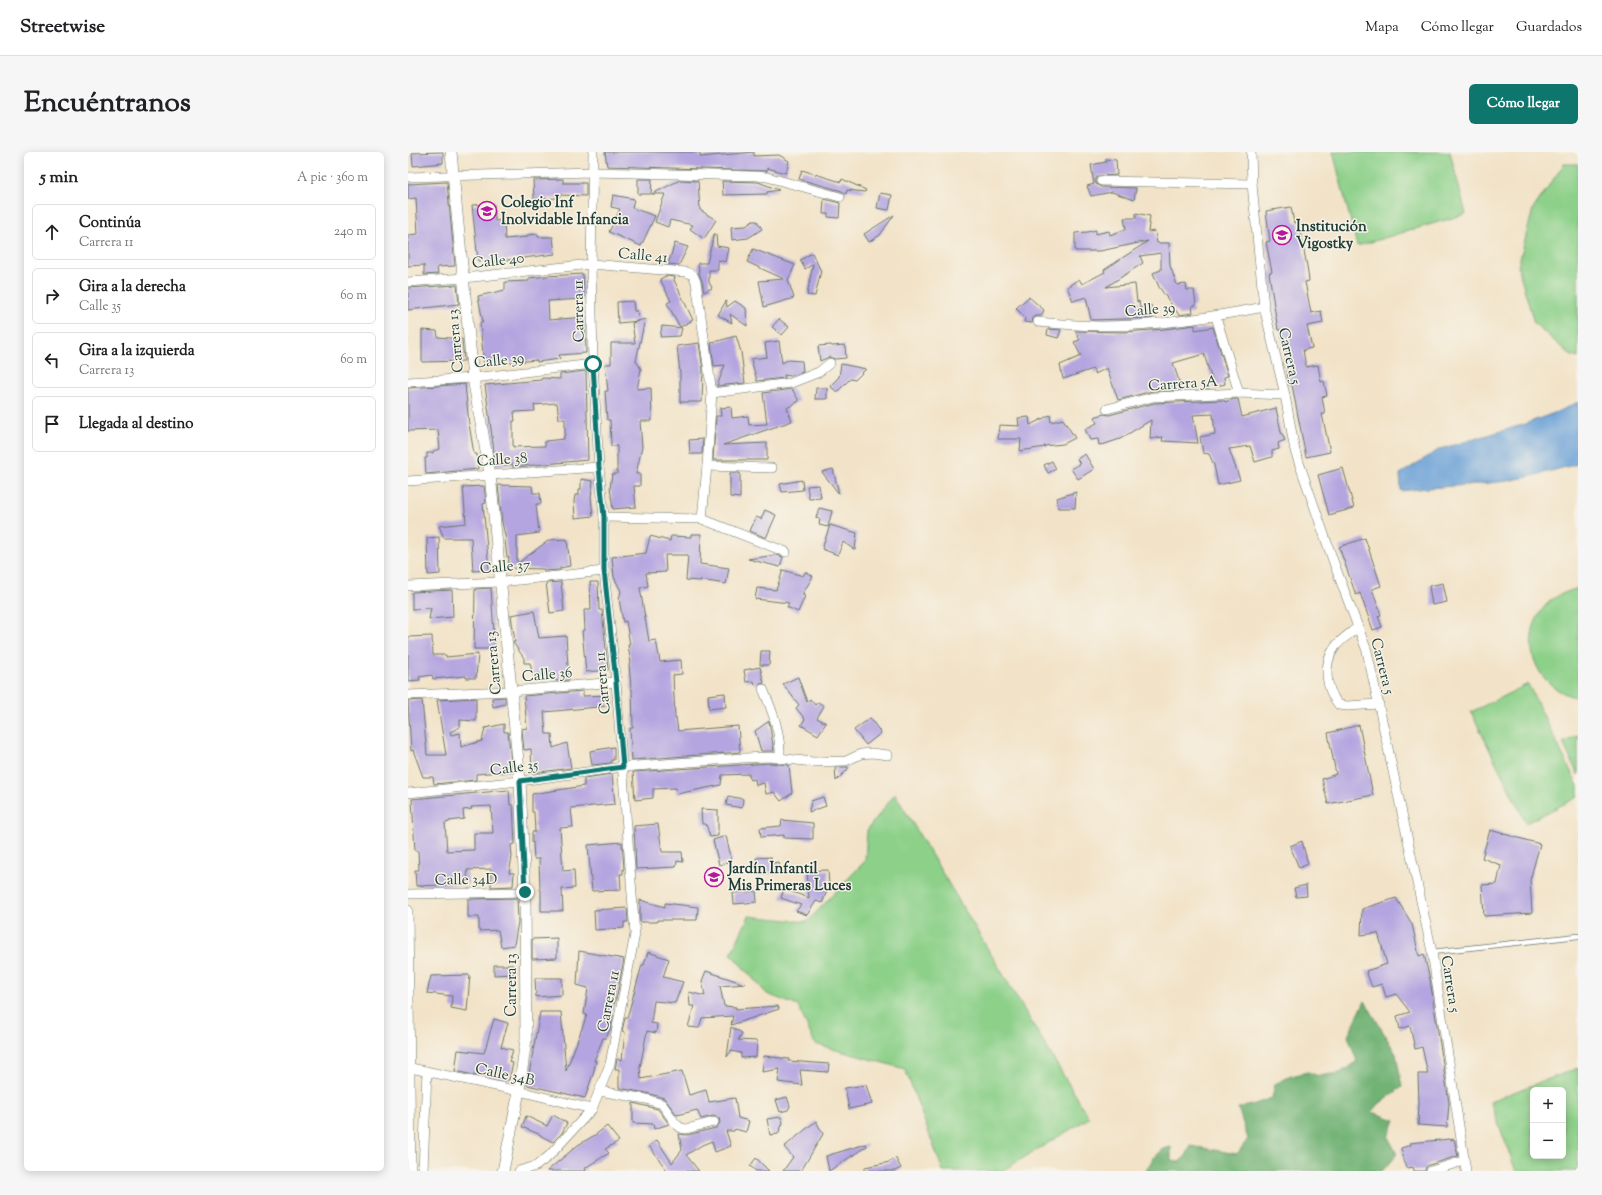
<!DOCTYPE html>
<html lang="es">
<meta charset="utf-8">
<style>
:root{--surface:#fff;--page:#f6f6f6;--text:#202124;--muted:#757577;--line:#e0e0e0;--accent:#0f766e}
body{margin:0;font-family:"Sorts Mill Goudy",serif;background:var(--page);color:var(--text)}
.controls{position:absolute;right:12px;bottom:12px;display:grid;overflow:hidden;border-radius:6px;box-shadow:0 2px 10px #0003}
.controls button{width:36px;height:36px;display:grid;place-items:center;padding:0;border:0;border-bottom:1px solid var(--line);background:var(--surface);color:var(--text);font:20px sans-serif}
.stop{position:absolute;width:12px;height:12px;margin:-9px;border:3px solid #0f766e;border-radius:50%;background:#fff}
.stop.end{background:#0f766e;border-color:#fff;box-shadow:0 1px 4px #0008}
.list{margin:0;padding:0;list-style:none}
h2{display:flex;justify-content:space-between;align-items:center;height:52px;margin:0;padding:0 16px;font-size:17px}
h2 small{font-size:13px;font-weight:400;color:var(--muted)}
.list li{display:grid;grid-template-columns:26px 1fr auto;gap:12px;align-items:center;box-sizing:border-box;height:56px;margin:0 8px 8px;padding:0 8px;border:1px solid var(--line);border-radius:6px}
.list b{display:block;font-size:15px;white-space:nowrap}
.list p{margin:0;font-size:13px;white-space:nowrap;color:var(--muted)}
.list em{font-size:13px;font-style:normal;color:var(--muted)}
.icon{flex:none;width:22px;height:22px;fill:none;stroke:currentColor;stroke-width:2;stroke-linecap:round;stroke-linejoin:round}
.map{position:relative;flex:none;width:1170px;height:1019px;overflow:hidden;border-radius:6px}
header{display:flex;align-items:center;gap:24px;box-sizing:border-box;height:56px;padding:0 20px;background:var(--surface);border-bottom:1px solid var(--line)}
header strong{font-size:19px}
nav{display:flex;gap:22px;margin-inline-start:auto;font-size:14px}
.intro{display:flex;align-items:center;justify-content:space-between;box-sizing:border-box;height:96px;padding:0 24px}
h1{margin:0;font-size:28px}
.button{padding:10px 18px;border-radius:6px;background:var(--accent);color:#fff;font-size:14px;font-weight:700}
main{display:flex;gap:24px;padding:0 24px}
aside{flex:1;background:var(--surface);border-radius:6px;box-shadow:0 2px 10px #0003}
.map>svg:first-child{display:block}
.green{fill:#8cd089;stroke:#56865e;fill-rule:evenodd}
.forest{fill:#71b275;stroke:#487854}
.water{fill:#6aa0d7;stroke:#446e86}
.building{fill:#b4a5e0;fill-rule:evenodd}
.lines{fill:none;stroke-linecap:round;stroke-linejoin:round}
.service-casing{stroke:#697768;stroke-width:6}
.minor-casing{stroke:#697768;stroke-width:10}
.tertiary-casing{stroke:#697768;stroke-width:12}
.service{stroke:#fff;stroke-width:4.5}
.minor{stroke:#fff;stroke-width:9}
.tertiary{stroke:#fff;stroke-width:11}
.route{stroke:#0f766e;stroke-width:5}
.labels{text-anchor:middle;stroke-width:3;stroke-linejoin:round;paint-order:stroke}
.poi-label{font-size:15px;font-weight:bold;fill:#1f3d34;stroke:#f7f3e8;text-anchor:start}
.street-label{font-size:15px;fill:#1f3d34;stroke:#f7f3e8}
</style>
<header>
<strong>Streetwise</strong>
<nav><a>Mapa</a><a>Cómo llegar</a><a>Guardados</a></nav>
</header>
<div class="intro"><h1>Encuéntranos</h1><a class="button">Cómo llegar</a></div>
<main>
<aside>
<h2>5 min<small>A pie · 360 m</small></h2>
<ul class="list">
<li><svg class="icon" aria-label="ahead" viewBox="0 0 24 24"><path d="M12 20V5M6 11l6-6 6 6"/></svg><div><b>Continúa</b><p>Carrera 11</p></div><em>240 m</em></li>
<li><svg class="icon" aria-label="right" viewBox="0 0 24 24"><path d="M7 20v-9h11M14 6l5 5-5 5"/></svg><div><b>Gira a la derecha</b><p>Calle 35</p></div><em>60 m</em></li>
<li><svg class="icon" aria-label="left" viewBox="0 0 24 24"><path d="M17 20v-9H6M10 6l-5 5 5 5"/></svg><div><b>Gira a la izquierda</b><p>Carrera 13</p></div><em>60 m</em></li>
<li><svg class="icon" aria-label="arrive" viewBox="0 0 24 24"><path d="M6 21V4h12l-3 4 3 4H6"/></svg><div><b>Llegada al destino</b></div></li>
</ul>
</aside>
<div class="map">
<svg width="1170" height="1019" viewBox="0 0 1170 1019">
<rect width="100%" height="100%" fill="#f7f3e8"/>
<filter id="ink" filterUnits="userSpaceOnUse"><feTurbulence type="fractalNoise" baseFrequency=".025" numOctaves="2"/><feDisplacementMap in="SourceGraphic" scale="8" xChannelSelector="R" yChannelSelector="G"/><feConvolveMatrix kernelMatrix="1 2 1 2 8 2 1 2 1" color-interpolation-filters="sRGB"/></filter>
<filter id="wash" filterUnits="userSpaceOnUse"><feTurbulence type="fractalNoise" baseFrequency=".012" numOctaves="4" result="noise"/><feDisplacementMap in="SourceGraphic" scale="16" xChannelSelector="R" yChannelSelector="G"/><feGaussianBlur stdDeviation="0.9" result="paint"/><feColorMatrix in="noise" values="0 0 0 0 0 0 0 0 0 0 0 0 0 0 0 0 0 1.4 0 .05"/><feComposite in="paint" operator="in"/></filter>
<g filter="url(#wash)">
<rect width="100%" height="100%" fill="#f2e3c8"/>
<g class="green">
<polygon points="925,0 1042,0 1058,62 949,94"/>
<polygon points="1156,12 1170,12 1170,206 1162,203 1126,171 1110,115 1125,57"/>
<path d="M1170,436V546C1127,537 1108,487 1138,453C1146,444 1158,440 1170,436Z"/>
<polygon points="1120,532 1170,634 1170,645 1118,671 1063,560"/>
<polygon points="1170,583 1170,623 1155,591"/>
<polygon points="487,642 681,966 594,1019 535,1019 497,917 407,892 390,854 359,842 323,802 341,764 399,770 457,709 459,678"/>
<path d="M1170,916V1019H1108L1082,949ZM1125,938H1155V1004H1125Z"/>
</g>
<path class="forest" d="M957,849L988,902L994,935L971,952L964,960L987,968L980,985L989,1002L974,1019H738C744,1008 749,997 763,995V1009L771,1010L778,1004L783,994L829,1002L840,987L830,956L844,953L864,946L867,932L883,924L900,920L910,924L932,921L949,909L940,884Z"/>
<path class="water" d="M1170,250V312C1146,318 1123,325 1099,329C1063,334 1028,334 993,339L992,322L1032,297L1114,273L1154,258Z"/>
<g id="blocks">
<g class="building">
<polygon points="35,0 35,11 5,14 4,1"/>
<polygon points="197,0 292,0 292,5 346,0 346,4 371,3 381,9 378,21 359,16 359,19 199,14"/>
<polygon points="698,7 708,8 709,23 690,24 687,28 688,32 693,35 728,36 726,48 704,40 683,44 679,34 686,32 683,13 698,10"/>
<polygon points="394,18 433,30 434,27 458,38 457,40 439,38 438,42 434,39 391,27"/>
<polygon points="155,27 155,31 178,31 178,44 151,43 151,46 126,47 125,28"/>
<polygon points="230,27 244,27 243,42 230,42"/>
<polygon points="272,28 290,29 292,58 308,68 296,87 282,77 285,73 262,68 260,75 247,70 257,42 244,42"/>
<polygon points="314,29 350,30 371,38 359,40 359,42 315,43"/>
<polygon points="39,30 47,114 29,115 30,122 16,123 16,113 0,114 0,83 10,82 8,46 0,47 0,32"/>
<polygon points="472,41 484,43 481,58 469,56"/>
<polygon points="205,43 226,47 224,56 247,64 233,94 201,80 212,57 203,55"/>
<polygon points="416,47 432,51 431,66 420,65 420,62 415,62"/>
<polygon points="86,52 87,69 96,68 97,87 119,85 119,83 130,82 130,85 145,85 147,102 99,108 99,109 86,110 85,108 70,109 64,53"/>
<polygon points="883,55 886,71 890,70 899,114 901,129 897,130 903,161 913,159 915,171 899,174 904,196 895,198 898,215 910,213 913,230 916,229 919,244 914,245 917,262 914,262 922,300 898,305 884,233 881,233 873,178 870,178 861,121 864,120 858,90 862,89 858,59"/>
<polygon points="728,61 742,64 740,80 747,79 749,91 761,91 762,114 769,133 778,132 779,138 786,138 788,153 784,154 785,161 771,163 751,135 745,121 753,118 753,101 732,104 735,111 698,135 727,132 729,150 731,149 732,156 743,153 745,166 683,168 678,145 665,149 659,135 671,127 674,132 697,120 696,118 740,89 692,99 667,99 667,81 680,80 688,78 688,82 701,79 702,83 718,77 716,66 728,66"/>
<polygon points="486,63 472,83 461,90 456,82"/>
<polygon points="345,69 349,69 354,77 340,86 324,88 323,75 338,74"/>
<polygon points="306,82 308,82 309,94 321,96 318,110 310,108 310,118 301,118 301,130 304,136 296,140 294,129 291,121 290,111 299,111"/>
<polygon points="267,91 280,95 271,113 260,112"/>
<polygon points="345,97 387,113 380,128 386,146 356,155 351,129 376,127 339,110"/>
<polygon points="404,101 413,119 407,144 399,143 405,112 397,117 392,108"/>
<polygon points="175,122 176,147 140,149 141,168 177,165 178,201 151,203 152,207 129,210 129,208 76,213 72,170 75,170 70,144 97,138 97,130 121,129 121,126 139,124"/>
<polygon points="258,124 267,125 266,128 285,168 272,175 259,151 263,149 252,127"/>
<polygon points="49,133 51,152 0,158 0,136"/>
<polygon points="621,145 636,158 633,164 628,164 625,166 624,171 616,170 617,166 608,156"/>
<polygon points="225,149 226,159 229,159 231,169 210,171 209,150"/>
<polygon points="318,149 319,155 327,149 338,156 339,174 322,162 324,171 310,163"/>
<polygon points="237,167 228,209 233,217 229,237 243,236 244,269 232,269 234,295 228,322 232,322 232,334 226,334 228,355 205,357 202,336 204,322 209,322 209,294 203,294 202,268 199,268 197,239 200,239 197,212 203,212 203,191 227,191 224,171"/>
<polygon points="371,167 381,175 374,183 364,175"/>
<polygon points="787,173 787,178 805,175 820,224 816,225 817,232 806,235 796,202 765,211 774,238 744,239 710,248 699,216 687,222 685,217 655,227 652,213 673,204 666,190 672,188 667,179 717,180 757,177"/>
<polygon points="254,174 274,176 272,184 252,185"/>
<polygon points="640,177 653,178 650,186 639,183"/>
<polygon points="14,178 29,179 30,185 54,187 56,209 14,210"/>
<polygon points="328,184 333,200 337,231 309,234 317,213 306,214 303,191"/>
<polygon points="371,189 374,211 380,208 394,209 395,220 383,224 376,223 377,226 349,229 343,207 359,205 357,191"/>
<polygon points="291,191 295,218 294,250 272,250 272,221 269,194"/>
<polygon points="423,193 424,194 437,193 438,206 427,207 421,205 412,209 410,194"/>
<polygon points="433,212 458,217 447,228 442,227 429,240 422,234 431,225"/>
<path d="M178,219L180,308L105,315V312L88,314L77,233L133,228L134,226L152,227V222ZM149,251L151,267H157V283H156V287L137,289V294L105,295V269H107L106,260L127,259L126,253Z"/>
<polygon points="57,232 61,272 66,302 69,302 70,317 18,322 17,306 19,306 19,301 25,301 25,299 32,297 30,278 0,279 0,236"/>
<polygon points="408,236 419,236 419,247 407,247"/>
<polygon points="384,237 391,249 379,256 384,269 315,293 359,291 359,308 305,308 308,264 313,264 312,256 323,255 324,266 340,264 341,273 359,272 355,241"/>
<polygon points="826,247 830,247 834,265 868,256 873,280 877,288 870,291 871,297 864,299 864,305 847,310 842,294 821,297 832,328 810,333 806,313 801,302 795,301 792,285 807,282 805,262 785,263 790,291 754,289 755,285 742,287 743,268 712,287 697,292 691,293 690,287 682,288 677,277 689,271 686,265 696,262 701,263 746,251 816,248 817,250"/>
<polygon points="642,263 643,270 655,267 667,286 655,292 636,294 637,295 612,299 613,287 590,287 591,273 611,274 610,266 621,265 622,273"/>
<polygon points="295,287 294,302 282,302 281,288"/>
<polygon points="677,302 686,317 670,327 663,317 672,312 669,307"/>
<polygon points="644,309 648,317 640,321 636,313"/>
<polygon points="935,316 946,356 921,363 910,323"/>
<polygon points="425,317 431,342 414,320"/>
<polygon points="322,321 332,321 332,346 322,345"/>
<polygon points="173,327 185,329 183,345 185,364 167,366 166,349 167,343 171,343 171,337 173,337"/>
<polygon points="394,328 395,338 374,340 372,332"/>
<polygon points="90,333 124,334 125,341 132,341 133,352 128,352 131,381 109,384 109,412 141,388 159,387 162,414 152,416 152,418 136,419 136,417 100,416 101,405 99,405 97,388 98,388 94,370"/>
<polygon points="411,333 413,346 401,347 399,334"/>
<polygon points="76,334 78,351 75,352 81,418 65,419 63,386 36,386 31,374 58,371 55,335"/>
<polygon points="668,340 667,356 650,356 649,346"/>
<polygon points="411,356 424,359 420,375 411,373 412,367 408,366"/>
<polygon points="357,358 368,363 358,386 342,379 348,365 353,367"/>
<polygon points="422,373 449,381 447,398 435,390 430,403 414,397"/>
<polygon points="283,382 293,382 292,412 321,416 318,432 292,428 292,429 278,428 280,403 257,403 258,420 238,421 240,434 232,436 241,489 248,488 252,510 273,508 274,522 265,523 267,566 268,565 270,579 330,574 332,600 224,608 222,576 225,576 224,537 223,537 221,512 223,512 220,493 222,493 218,469 215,470 211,447 213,439 206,425 204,405 238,401 242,384 262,389 263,384 283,385"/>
<polygon points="31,385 32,422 20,423 19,386"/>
<polygon points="957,386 973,434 964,437 973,463 970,464 974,475 965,478 952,441 948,443 931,395"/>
<polygon points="369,403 375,405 372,415 340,407"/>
<polygon points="375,418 395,424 397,420 405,424 394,443 397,444 390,460 379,455 381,451 347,447 349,436 368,438"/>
<polygon points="153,430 156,459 142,461 138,431"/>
<polygon points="182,430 190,430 191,458 194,458 200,518 178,520 174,479 177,478 176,458 183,458"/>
<polygon points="1035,431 1039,450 1024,453 1021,434"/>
<polygon points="83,436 87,497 66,497 67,437"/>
<polygon points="44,438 45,465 21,467 23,456 4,457 4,440"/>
<polygon points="126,459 131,486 158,484 161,528 148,529 147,520 125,524 122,511 116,511 116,506 106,492 105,490 107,490 103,463"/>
<polygon points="24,484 25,503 38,503 38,505 70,502 68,526 58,526 58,524 25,527 24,523 11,525 12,528 0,529 0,485"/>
<polygon points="353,499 362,499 361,513 352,513"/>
<polygon points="352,515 356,531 347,533 346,529 338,530 336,518"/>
<polygon points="390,525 399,550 402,547 407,553 410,550 416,554 409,566 418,571 410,583 393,573 397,567 388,556 391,553 375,532"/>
<polygon points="175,539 175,544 201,543 201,554 136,560 138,582 144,582 145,596 159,591 163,616 124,621 123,597 116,598 114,577 119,576 116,544"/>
<polygon points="317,541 318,555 301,557 300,543"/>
<polygon points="97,545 97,552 85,555 84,546"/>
<polygon points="68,546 68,569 52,568 52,575 42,580 43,583 52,581 53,595 74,589 77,576 96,572 96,580 100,580 104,619 68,622 68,628 26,632 25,625 15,625 5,598 3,599 0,549 14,548 19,603 38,603 29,548"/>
<polygon points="462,566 473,581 458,593 446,578"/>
<polygon points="361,569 366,599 353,599 347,579"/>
<polygon points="951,573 965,643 920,652 914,627 928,622 920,581"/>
<polygon points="206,595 206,608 203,608 203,611 184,613 182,599"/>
<polygon points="362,611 381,613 384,641 373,649 366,640 358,642 356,631 348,633 347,627 342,628 341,622 314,623 313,633 269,642 268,636 245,637 245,646 227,648 225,620"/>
<polygon points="427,615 440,615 440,617 428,629"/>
<polygon points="204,622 207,652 163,656 165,675 152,676 155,719 166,718 167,736 154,737 155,759 133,759 133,738 132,738 131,707 126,707 125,690 124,691 124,680 127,680 126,660 124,660 124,642 176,634 176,626"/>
<path d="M101,638L102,653H105L107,692L103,693L104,705L101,721H106L105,734L83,735V717L59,718L60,732L8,734L7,718H11L10,699H7L4,647ZM83,654L85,681H66V698L39,699L37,671L41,670V669L56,667L55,658L64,657L63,655Z"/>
<polygon points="320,644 335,647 334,656 318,653"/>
<polygon points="415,645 418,654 401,660 403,649"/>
<polygon points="293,657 310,658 310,684 302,685 298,672 294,672"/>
<polygon points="374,668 405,671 405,687 376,686 376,683 353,685 352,676 373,674"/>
<polygon points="250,672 254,700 274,700 275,710 269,709 268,715 228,717 226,674"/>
<polygon points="1082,678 1132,692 1122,728 1124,761 1076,764 1074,733 1089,732 1093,713 1074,706"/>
<polygon points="318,684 324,709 311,713 305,688"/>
<polygon points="894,689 900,712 891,716 882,694"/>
<polygon points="214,690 216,717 215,717 215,722 212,722 213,738 184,739 180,693"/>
<polygon points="363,705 363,711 371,710 372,720 349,722 348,706"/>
<polygon points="420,718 421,734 414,751 408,749 399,763 388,759 393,753 373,746 376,737 401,746 399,719"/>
<polygon points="898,733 899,744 888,745 886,736"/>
<polygon points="348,739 349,750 326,752 325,741"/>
<polygon points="109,746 110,770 106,793 93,795 90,778 71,779 71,765 60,765 60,747"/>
<polygon points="988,746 1004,772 1011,804 1016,802 1022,828 1041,951 1039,975 1010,973 1011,951 1010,922 1020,922 1014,895 1007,897 1002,874 992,877 989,864 1002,860 988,842 978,845 974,832 964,835 958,819 979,812 970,781 953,783 954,757"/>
<polygon points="232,748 257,755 257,751 290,755 289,768 249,768 249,770 232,770"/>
<polygon points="219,756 220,770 216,770 216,776 187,778 186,758"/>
<polygon points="149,786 149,806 124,807 124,787"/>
<polygon points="171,799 216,807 209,843 202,863 205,863 203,875 198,886 195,886 186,909 188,909 185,922 177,946 119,933 132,860 153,860 158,919 179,863 176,862 180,836 169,833"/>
<polygon points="240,800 261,807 255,825 275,830 267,851 246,849 243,871 249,872 248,881 239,879 232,915 233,927 274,919 281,943 298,938 301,950 327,946 330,966 341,969 338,980 327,977 326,979 318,979 323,994 307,1000 304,989 294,993 278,1003 291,1019 256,1019 258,1017 241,994 249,988 264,1011 274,998 271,982 279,983 308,976 312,971 311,966 305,964 293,967 289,958 269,963 256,946 239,941 211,936 211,917 207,917 209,907 214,908 217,880 214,879 217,866 219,866 234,813 236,813"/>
<polygon points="86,813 105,813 105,822 86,823"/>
<polygon points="298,819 337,832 312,834 316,854 328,855 328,857 370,854 371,857 323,873 325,864 294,866 291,876 280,875 286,854 282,854 281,840 297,844 294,829"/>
<polygon points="62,823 59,859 43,856 44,844 19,841 23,824"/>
<polygon points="127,826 154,826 154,843 128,845"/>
<polygon points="86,867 100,871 93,895 105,898 101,910 105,911 101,928 70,922 70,924 47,919 50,898 76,901"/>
<polygon points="323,875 334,881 330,888 349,889 348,905 333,906 333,901 323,899 319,905"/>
<polygon points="356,904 381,907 380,909 421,912 420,920 392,918 394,933 370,930 372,917 354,920"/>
<polygon points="458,933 464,952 441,957 437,936"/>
<polygon points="379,945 382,954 380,958 372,960 368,948"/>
<polygon points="225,951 250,957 261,972 246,977 245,972 225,971"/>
<polygon points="145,963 159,971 154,981 145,990 133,984 133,983 114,975 118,964 139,974"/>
<polygon points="373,965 375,971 370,982 362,983 359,967"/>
<polygon points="408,969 415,982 393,1019 375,1019 385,1005 376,995"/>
<polygon points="199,974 211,989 197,997 201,1001 177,1016 178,1019 139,1019 170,993 187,983"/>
<polygon points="1042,987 1042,988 1046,987 1050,1004 1021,1013 1018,1015 1017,1019 1006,1019 1005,1015 998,1016 993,996 1003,993 1002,991"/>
<polygon points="458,992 459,994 421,1019 418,1004"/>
<polygon points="487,1005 493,1016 487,1019 457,1019 457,1015 482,1010"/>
<polygon points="348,1006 361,1019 348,1019 342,1014"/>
</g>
</g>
</g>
<g filter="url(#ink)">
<use href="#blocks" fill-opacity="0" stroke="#697768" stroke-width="1"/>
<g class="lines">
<defs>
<polyline id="service" points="1024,800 1170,784"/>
<g id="minor">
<polyline points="843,0 844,32 856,155 877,243 887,299 927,414 959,499 1024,800 1058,1019"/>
<polyline points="0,25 184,20 348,24 359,25 432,45"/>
<polyline points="693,29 844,32"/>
<polyline points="0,130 56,126 183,112 278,120 285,123 288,130 304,241 299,314 294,367"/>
<polyline points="808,165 831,241"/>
<path d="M630,170C652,172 675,174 697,174C750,174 804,165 856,155"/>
<polyline points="0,230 65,226 185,212"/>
<polyline points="304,241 383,231 411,220 422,211"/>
<polyline points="699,257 745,245 831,241 877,243"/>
<polyline points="299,314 364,316"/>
<polyline points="0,329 191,315"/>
<polyline points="196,365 294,367 378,400"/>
<polyline points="0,434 92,430 196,419"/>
<path d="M950,475C943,481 932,488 927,495C914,513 918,538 931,553L939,554L971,552"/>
<path d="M355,537C365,560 373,581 372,607"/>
<polyline points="0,543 103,539 208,530"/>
<polyline points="0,641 112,629 215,615 335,606 362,605 405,610 438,609 453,602 464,601 480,603"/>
<polyline points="0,742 117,740"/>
<polyline points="0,758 3,1019"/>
<polyline points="3,916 111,939 184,957"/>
<polyline points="191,939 238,947 254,952 268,972 273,976 278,977 306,970"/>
<polyline points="15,1019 19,919"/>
<polyline points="111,1019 128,1014 141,1004 184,957 202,912 227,782 208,530 196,419 196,365 191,315 185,212 183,112 185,0"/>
<polyline points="1023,1019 1055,1009"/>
</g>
<polyline id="tertiary" points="43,0 65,226 82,322 112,629 117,740 118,887 111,939 95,1019"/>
</defs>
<use href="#service" class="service-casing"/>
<use href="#minor" class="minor-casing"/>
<use href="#tertiary" class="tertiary-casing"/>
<use href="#service" class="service"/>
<use href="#minor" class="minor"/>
<use href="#tertiary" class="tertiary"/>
</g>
</g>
<g class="lines" filter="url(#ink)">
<polyline class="route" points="117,740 112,629 215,615 208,530 196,418 196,365 191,315 185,212"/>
</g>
<defs>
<symbol id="school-ring" viewBox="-11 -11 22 22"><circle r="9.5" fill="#f7f3e8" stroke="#b5179e" stroke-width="1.5"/><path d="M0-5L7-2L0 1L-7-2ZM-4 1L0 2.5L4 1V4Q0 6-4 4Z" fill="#b5179e"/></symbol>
</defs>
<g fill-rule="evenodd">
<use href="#school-ring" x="68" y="48" width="22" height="22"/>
<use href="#school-ring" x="863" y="72" width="22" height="22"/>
<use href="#school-ring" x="295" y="714" width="22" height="22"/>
</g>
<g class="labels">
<g class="poi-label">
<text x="93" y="55">Colegio Inf<tspan x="93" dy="17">Inolvidable Infancia</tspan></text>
<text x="888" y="79">Institución<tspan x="888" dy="17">Vigostky</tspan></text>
<text x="320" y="721">Jardín Infantil<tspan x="320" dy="17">Mis Primeras Luces</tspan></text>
</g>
<g class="street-label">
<text transform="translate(235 103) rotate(5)" y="5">Calle 41</text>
<text transform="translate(90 108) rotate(-6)" y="5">Calle 40</text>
<text transform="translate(742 157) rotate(-5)" y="5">Calle 39</text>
<text transform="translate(170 159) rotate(-91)" y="5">Carrera 11</text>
<text transform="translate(47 189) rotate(-95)" y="5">Carrera 13</text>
<text transform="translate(882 204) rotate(77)" y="5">Carrera 5</text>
<text transform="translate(91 208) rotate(-6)" y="5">Calle 39</text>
<text transform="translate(775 231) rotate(-4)" y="5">Carrera 5A</text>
<text transform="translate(94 307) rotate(-4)" y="5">Calle 38</text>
<text transform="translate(97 414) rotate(-5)" y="5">Calle 37</text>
<text transform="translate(85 511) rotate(-95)" y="5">Carrera 13</text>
<text transform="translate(975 514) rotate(76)" y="5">Carrera 5</text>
<text transform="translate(139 522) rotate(-5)" y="5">Calle 36</text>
<text transform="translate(194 531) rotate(-95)" y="5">Carrera 11</text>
<text transform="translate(106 615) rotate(-7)" y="5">Calle 35</text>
<text transform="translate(58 727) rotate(-1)" y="5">Calle 34D</text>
<text transform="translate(1043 832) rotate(81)" y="5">Carrera 5</text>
<text transform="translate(103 833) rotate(-90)" y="5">Carrera 13</text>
<text transform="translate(200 849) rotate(-79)" y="5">Carrera 11</text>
<text transform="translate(97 922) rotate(12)" y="5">Calle 34B</text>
</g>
</g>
</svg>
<div class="controls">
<button>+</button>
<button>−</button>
</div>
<div class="stop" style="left:185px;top:212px"></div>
<div class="stop end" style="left:117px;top:740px"></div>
</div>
</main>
